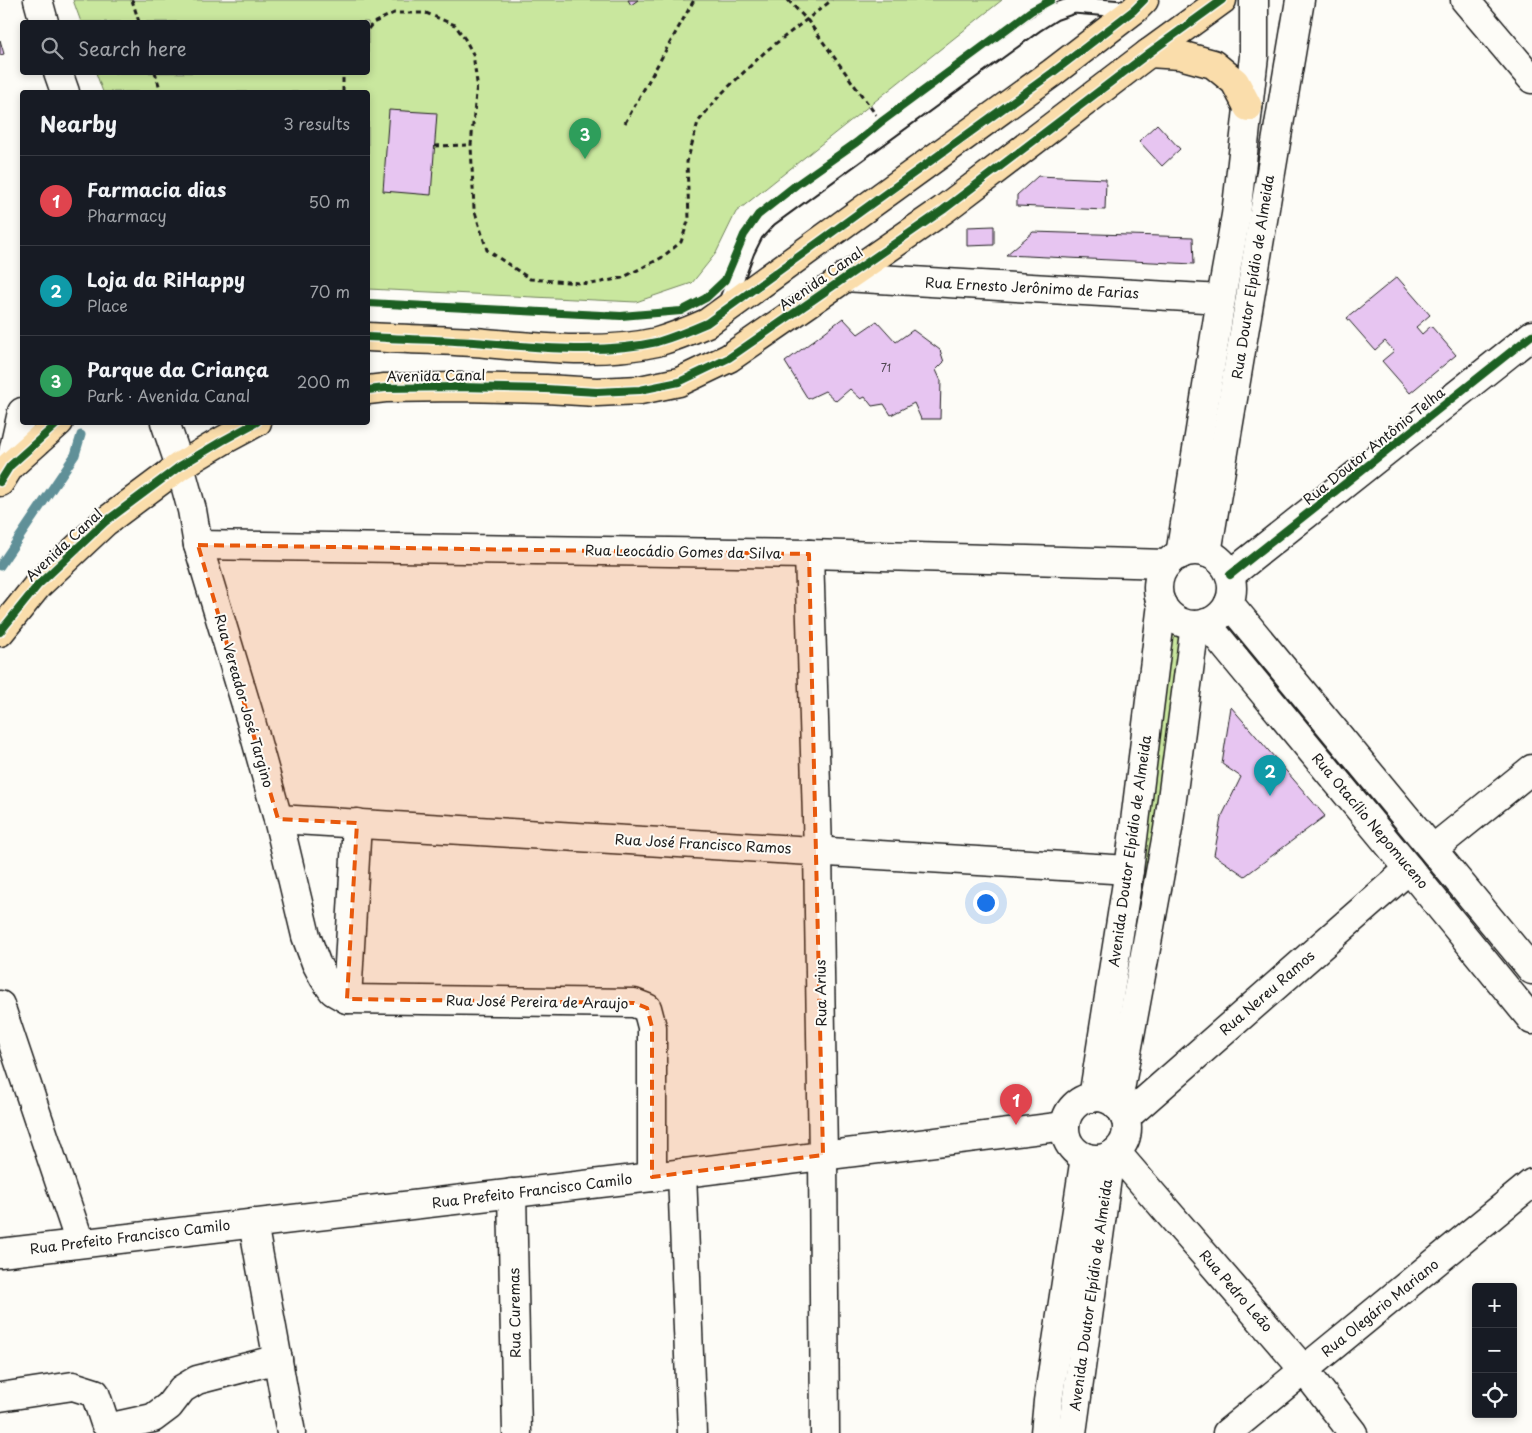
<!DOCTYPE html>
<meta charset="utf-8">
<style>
:root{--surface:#171b24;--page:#242831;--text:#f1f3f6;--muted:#9ea1a6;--line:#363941;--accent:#0b8043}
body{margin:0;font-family:"Playpen Sans",sans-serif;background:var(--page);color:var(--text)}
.controls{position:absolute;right:15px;bottom:15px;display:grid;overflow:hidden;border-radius:5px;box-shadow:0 2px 8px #0003}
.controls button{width:45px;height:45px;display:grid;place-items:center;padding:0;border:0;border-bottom:1px solid var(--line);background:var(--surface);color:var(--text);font:25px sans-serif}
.you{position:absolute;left:985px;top:902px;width:18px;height:18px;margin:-12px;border:4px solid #fff;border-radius:50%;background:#1a73e8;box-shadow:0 0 0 8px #1a73e833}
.badge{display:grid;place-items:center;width:32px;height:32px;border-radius:50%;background:var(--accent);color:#fff;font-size:16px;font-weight:700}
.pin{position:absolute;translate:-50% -41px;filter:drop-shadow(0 1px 2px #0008)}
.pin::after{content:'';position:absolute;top:26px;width:18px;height:15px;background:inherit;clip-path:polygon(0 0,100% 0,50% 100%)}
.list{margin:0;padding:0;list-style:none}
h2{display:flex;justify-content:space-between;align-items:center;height:65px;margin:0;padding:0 20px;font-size:21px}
h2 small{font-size:16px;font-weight:400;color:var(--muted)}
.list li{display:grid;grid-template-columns:32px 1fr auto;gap:15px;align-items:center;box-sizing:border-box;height:90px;padding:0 20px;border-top:1px solid var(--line)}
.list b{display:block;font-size:19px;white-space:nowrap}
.list p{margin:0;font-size:16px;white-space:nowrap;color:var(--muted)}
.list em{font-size:16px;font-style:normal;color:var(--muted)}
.icon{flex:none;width:28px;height:28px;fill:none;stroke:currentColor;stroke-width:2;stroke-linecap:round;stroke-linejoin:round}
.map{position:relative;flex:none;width:1532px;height:1433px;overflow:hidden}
.search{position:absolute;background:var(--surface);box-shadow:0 2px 8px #0003;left:20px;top:20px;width:350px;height:55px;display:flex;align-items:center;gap:12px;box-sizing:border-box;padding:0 18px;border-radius:5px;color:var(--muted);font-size:19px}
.panel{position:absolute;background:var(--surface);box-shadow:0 2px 8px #0003;left:20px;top:90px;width:350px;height:335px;border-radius:5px}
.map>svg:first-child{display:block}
.green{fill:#c9e79e;stroke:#72825d}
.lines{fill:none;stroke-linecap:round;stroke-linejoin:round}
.stream{stroke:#609098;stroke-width:9}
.building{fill:#e7c5f1;stroke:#1c1c1c}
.service-casing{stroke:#1c1c1c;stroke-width:19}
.minor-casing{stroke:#1c1c1c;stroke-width:31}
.tertiary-casing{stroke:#1c1c1c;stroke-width:31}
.secondary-casing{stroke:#1c1c1c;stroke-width:31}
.primary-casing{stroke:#1c1c1c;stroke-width:31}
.path{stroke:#1c1c1c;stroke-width:3;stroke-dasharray:5 4;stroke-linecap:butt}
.service{stroke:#fdfcf7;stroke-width:15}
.minor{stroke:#fdfcf7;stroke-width:28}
.tertiary{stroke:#fdfcf7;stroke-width:28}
.secondary{stroke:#fdfcf7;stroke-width:28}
.primary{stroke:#faddab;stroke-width:28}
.cycleway-casing{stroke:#fdfcf7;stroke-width:11}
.cycleway{stroke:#1b5e20;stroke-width:8}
.marked{fill:#e8590c;fill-opacity:0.2;stroke:#e8590c;stroke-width:4;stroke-dasharray:10 6;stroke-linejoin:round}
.labels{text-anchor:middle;stroke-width:4;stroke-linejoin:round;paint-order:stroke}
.number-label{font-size:11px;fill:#4f4651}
.street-label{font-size:14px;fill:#1c1c1c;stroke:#fdfcf7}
</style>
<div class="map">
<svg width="1532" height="1433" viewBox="0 0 1532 1433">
<rect width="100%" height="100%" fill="#fdfcf7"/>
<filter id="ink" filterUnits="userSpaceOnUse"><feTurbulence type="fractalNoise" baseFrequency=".02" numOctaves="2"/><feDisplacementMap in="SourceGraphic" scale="10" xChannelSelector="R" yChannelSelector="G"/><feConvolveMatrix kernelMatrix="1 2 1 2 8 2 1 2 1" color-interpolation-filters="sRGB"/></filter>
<g filter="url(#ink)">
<g class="green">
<polygon points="73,0 1002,0 736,212 716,253 692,283 636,302 368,289 368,92 103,92 96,73 368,72 368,22 81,22"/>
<polygon points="1166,624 1188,630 1129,1015 1097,1091"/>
</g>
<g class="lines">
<polyline class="stream" points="0,566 75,455 81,435"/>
</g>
<g class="building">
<polygon points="628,0 638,0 631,5"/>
<polygon points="0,40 4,54 0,55"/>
<polygon points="389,110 437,113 431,195 383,191"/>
<polygon points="1157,124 1180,149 1162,166 1139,141"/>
<polygon points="1038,176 1106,179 1105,210 1017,206 1017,195"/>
<polygon points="994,226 994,245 967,246 967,227"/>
<polygon points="1033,232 1193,237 1194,264 1006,255"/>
<polygon points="1397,277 1430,315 1416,327 1422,334 1431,326 1456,355 1410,393 1382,361 1394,351 1385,341 1375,350 1347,318"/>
<polygon points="843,318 858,334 877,321 896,342 913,330 940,350 944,362 936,370 941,381 940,419 921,419 914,403 891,415 884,404 872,406 865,397 861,399 850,389 836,401 825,391 808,399 785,362"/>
<polygon points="1231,707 1325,816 1245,876 1214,855 1221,818 1241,777 1222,764"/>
</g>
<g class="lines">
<defs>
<polyline id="service" points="725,307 746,251 755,233 769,218 1035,24 1054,12 1074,5 1134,10"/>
<g id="minor">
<polyline points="38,0 44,22"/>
<polyline points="1465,0 1532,79"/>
<polyline points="58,72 65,92"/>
<polyline points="844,277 1221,299"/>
<polyline points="165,422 180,466 192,510 198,545 250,718 278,819 306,936 316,963 324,978 333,991 347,999 634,1003 647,1008 652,1027 652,1177"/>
<polyline points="10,466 22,412"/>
<polyline points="198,545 809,554 1167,564"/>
<polyline points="809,554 818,851 823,1155 825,1433"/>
<polyline points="1230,575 1532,335"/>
<polyline points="278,819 1129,870"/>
<polyline points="1433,849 1532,769"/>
<polyline points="347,999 357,823"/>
<polyline points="0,1005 80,1243"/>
<polyline points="1125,1118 1409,869"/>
<polyline points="1116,1152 1304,1370 1353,1433"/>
<polyline points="682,1173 692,1433"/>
<polyline points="512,1193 517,1433"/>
<polyline points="253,1223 291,1433"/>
<polyline points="0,1253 652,1177 1065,1126"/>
<polyline points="0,1397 73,1386 95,1393 105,1423 112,1427 153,1418 169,1406 182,1389 197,1380 278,1359"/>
<polyline points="1227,1433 1532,1183"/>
</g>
<g id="tertiary">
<polyline points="1229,603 1532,970"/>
<polyline points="1206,623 1409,869 1532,1020"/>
</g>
<g id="secondary">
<circle cx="1195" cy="588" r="37"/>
<polyline points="1207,553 1300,0"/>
<polyline points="1180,555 1221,299 1236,215 1254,56 1254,0"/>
<circle cx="1096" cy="1128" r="31"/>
<polyline points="1093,1098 1129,870 1162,604"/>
<polyline points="1117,1106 1168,829 1195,625"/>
<polyline points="1045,1433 1048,1401 1085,1157"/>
<polyline points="1072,1433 1110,1156"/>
</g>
<g id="primary">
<polyline points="1149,53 1180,55 1213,64 1235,82 1248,107"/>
<path d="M368,337C403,339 439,340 474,342C532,347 600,355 657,342C674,337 691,330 707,323L1052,73L1134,10L1144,0"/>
<polyline points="368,390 385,388 460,387 546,389 597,392 640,390 679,382 729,358 943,210 1149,53 1222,0"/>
<polyline points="0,482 10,466 59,422"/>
<polyline points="0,632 38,585 105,522 180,466 222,441 257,422"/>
</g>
</defs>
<use href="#service" class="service-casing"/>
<use href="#minor" class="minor-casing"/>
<use href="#tertiary" class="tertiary-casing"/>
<use href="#secondary" class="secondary-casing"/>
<use href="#primary" class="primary-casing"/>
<g class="path">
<polyline points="132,0 139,22"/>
<polyline points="788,0 808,21 876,115"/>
<polyline points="368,29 373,23 394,13 426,13 455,25 465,39 473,54 477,83 471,145 474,209 487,250 530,279 591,284 622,278 661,258 681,242 689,219 687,162 698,122 720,95 766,51 832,0"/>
<polyline points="155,72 161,92"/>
<polyline points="343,92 343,72"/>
<polyline points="625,123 694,0"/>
<polyline points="435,146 471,145"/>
</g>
<use href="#service" class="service"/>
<use href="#minor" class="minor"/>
<use href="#tertiary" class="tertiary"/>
<use href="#secondary" class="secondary"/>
<use href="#primary" class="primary"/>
<defs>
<g id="cycleway">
<polyline points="368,303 621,316 681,311 706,298 725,280 744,235 758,215 796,185 857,142 881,122 1031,11 1051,0"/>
<path d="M368,337C403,339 439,340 474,342C532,347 600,355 657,342C674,337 691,330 707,323L1052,73L1134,10L1144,0"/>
<polyline points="368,390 385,388 460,387 546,389 597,392 640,390 679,382 729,358 943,210 1149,53 1222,0"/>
<polyline points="0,482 10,466 59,422"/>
<polyline points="1230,575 1532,335"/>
<polyline points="0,632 38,585 105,522 180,466 222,441 257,422"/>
</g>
</defs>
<use href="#cycleway" class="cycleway-casing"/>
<use href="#cycleway" class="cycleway"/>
</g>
</g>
<path class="marked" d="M198,545L809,554L823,1155L652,1177V1027L647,1008L634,1003L347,999L357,823L278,819Z"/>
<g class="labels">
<g class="number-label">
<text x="886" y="372">71</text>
</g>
<g class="street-label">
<text transform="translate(1253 277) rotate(-81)" y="5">Rua Doutor Elpídio de Almeida</text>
<text transform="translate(821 279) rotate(-35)" y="5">Avenida Canal</text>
<text transform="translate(1032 288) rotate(3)" y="5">Rua Ernesto Jerônimo de Farias</text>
<text transform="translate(436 376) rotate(-1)" y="5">Avenida Canal</text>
<text transform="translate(1374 446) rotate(-39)" y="5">Rua Doutor Antônio Telha</text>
<text transform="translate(64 545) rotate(-43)" y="5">Avenida Canal</text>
<text transform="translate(683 552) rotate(1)" y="5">Rua Leocádio Gomes da Silva</text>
<text transform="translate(244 701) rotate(74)" y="5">Rua Vereador José Targino</text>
<text transform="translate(1370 821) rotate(50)" y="5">Rua Otacílio Nepomuceno</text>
<text transform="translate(703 844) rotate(3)" y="5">Rua José Francisco Ramos</text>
<text transform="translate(1130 851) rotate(-82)" y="5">Avenida Doutor Elpídio de Almeida</text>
<text transform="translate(821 993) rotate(-91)" y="5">Rua Arius</text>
<text transform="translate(1267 993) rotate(-41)" y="5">Rua Nereu Ramos</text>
<text transform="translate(537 1002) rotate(1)" y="5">Rua José Pereira de Araujo</text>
<text transform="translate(532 1191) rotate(-7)" y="5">Rua Prefeito Francisco Camilo</text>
<text transform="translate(130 1237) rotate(-7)" y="5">Rua Prefeito Francisco Camilo</text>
<text transform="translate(1236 1291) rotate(49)" y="5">Rua Pedro Leão</text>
<text transform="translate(1091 1295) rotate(-82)" y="5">Avenida Doutor Elpídio de Almeida</text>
<text transform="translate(1380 1308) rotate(-39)" y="5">Rua Olegário Mariano</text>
<text transform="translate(515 1313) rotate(-91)" y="5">Rua Curemas</text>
</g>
</g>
</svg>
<div class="controls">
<button>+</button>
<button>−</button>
<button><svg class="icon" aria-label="locate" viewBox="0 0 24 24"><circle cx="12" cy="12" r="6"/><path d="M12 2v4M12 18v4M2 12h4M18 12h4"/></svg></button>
</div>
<div class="you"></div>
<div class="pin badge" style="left:1016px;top:1125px;background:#e0444e">1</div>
<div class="pin badge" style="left:1270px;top:796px;background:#0f9aa8">2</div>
<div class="pin badge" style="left:585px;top:159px;background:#2e9e5b">3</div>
<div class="search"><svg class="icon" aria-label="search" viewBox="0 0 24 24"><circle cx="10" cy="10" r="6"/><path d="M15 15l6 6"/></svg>Search here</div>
<section class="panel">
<h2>Nearby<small>3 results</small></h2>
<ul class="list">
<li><span class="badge" style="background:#e0444e">1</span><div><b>Farmacia dias</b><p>Pharmacy</p></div><em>50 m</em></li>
<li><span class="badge" style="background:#0f9aa8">2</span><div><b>Loja da RiHappy</b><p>Place</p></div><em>70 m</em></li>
<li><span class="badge" style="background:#2e9e5b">3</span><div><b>Parque da Criança</b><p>Park · Avenida Canal</p></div><em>200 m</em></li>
</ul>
</section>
</div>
